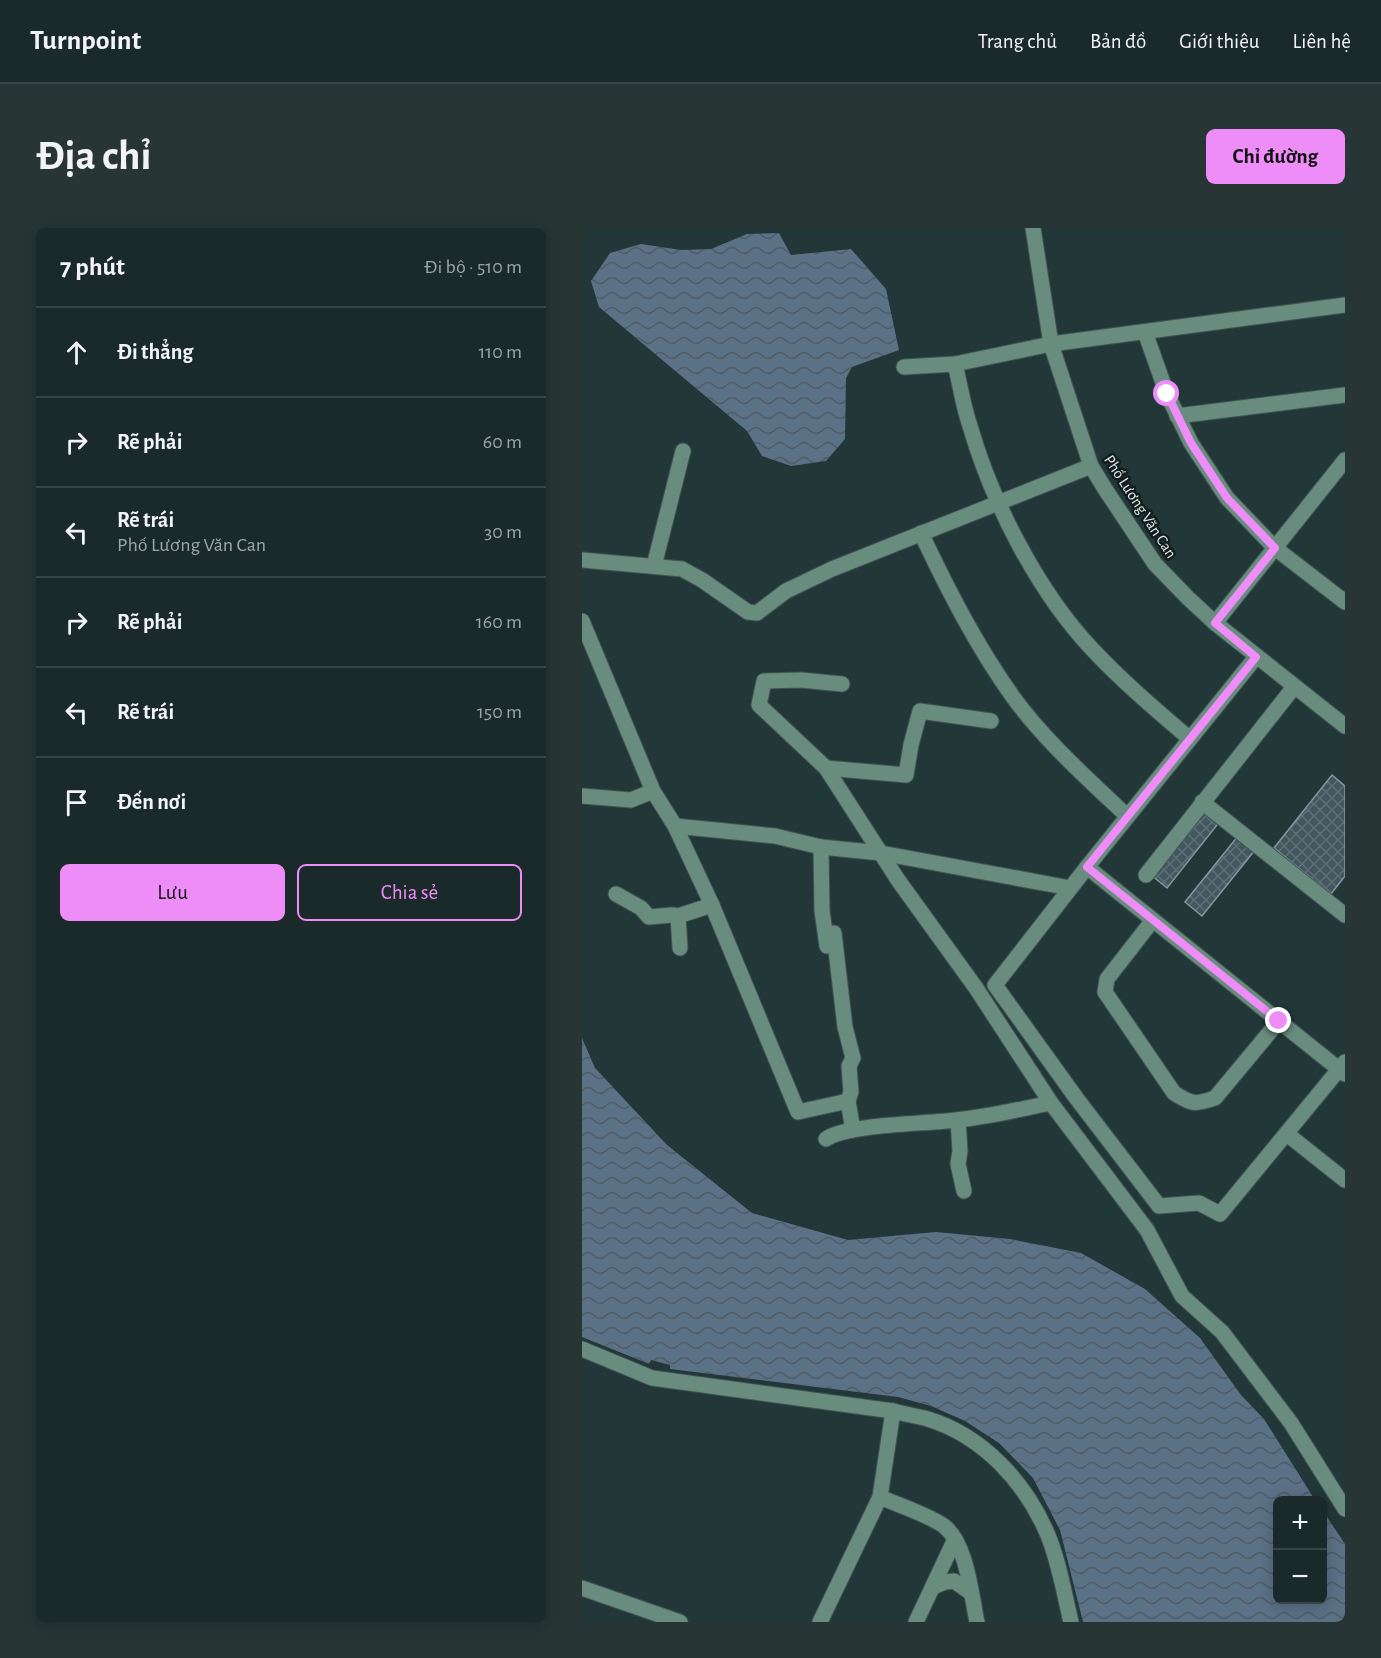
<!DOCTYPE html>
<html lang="vi">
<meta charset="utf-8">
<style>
:root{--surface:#1a2929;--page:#273535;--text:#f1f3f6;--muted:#9fa6a8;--line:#384546;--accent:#ee8cf8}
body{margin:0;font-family:"Alegreya Sans",sans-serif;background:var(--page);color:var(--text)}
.controls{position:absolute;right:18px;bottom:18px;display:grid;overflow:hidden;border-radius:9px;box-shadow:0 3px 15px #0003}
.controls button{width:54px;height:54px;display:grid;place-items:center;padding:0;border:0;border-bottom:2px solid var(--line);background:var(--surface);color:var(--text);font:30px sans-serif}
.stop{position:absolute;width:18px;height:18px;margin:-14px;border:4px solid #ee8cf8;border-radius:50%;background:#fff}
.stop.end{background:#ee8cf8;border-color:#fff;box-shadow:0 2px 6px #0008}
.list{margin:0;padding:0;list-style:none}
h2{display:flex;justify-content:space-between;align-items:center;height:78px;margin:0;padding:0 24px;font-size:26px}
h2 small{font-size:20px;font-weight:400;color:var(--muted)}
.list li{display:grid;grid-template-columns:39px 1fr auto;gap:18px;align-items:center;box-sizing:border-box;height:90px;padding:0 24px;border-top:2px solid var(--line)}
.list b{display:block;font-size:22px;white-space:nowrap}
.list p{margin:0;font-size:20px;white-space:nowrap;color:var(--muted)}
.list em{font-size:20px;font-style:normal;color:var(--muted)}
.actions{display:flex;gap:12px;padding:18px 24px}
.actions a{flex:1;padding:14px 0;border:2px solid var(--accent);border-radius:9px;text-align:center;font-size:21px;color:var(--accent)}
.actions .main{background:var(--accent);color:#111}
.icon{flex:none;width:33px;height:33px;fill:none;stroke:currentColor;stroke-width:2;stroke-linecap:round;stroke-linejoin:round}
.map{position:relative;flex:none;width:763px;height:1394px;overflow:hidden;border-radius:9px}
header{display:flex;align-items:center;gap:36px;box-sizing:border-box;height:84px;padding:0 30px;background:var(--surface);border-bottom:2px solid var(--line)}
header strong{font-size:28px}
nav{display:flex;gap:33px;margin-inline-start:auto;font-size:21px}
.intro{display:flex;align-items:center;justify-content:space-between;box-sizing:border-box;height:144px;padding:0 36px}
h1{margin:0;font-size:42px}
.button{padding:15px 27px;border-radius:9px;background:var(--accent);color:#111;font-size:21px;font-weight:700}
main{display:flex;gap:36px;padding:0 36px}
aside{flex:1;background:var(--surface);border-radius:9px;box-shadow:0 3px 15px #0003}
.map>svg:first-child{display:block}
.water{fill:url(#water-waves)}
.building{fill:url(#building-cross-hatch);stroke:#82989f;stroke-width:1.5}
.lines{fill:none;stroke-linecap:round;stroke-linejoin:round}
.minor-casing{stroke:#405454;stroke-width:17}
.minor{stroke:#688c7e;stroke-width:15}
.route{stroke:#ee8cf8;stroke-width:8}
.labels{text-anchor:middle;stroke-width:5;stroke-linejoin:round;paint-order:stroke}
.street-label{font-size:16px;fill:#deebea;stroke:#131d1d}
</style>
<header>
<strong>Turnpoint</strong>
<nav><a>Trang chủ</a><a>Bản đồ</a><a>Giới thiệu</a><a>Liên hệ</a></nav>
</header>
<div class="intro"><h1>Địa chỉ</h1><a class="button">Chỉ đường</a></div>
<main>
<aside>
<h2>7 phút<small>Đi bộ · 510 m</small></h2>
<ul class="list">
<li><svg class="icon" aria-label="ahead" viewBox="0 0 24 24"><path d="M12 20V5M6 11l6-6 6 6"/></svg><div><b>Đi thẳng</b></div><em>110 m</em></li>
<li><svg class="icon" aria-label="right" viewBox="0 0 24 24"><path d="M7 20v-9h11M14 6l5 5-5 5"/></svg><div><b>Rẽ phải</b></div><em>60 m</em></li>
<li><svg class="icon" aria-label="left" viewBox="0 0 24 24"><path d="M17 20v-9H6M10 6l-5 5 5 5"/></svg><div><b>Rẽ trái</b><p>Phố Lương Văn Can</p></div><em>30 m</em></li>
<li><svg class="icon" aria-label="right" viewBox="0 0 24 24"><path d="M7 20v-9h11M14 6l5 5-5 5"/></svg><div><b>Rẽ phải</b></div><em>160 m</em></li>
<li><svg class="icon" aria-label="left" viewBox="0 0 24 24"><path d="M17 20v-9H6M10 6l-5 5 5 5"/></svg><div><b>Rẽ trái</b></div><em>150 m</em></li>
<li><svg class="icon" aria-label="arrive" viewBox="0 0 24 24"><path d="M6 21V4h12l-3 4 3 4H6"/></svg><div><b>Đến nơi</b></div></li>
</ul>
<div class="actions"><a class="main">Lưu</a><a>Chia sẻ</a></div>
</aside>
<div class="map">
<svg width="763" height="1394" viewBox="0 0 763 1394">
<defs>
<pattern id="water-waves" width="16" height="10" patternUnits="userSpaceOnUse" patternTransform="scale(1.5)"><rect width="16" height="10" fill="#5b7186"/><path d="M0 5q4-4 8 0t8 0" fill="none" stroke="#4f5c66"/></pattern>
<pattern id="building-cross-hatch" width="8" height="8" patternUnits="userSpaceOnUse" patternTransform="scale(1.5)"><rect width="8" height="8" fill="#43575e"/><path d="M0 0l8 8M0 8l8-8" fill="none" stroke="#5e6f75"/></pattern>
</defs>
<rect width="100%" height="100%" fill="#223737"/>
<g class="water">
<polygon points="197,5 209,27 269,21 304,61 317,122 270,139 264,150 263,211 244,233 209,238 180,228 165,203 17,79 9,53 28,25 59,16 99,22 129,21 165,6"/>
<polygon points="0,810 13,840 85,917 170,985 266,1012 354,1004 428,1011 499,1025 563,1061 618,1110 659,1167 682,1191 733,1272 696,1272 696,1372 740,1372 741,1283 763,1316 763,1394 501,1394 478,1302 451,1250 417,1215 383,1193 349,1178 316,1169 88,1141 88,1137 69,1132 67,1136 0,1109"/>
</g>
<g class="building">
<polygon points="750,547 763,558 763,648 749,666 692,620"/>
<polygon points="622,579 639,592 585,660 569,647"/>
<polygon points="656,608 673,622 620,688 603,674"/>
</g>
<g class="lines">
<defs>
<g id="minor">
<polyline points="451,0 469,116 509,238 523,261 573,336 606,370 633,395 763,498"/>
<polyline points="563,104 585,166 609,215 645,270 693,320 763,374"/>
<path d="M373,136C378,156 381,178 388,198C410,274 456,364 510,421C541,454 574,482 608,511"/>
<polyline points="322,139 373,136 469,116 763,77"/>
<polyline points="595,188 763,167"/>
<path d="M339,305C366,362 394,417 431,469C463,513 506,551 545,588"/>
<polyline points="0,332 100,341 120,352 166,384 175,385 204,363 250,341 509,238"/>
<polyline points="72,338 101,223"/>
<polyline points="0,393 71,563 93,598 130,677 216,884 266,873"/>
<polyline points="633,395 763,232"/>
<polyline points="674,429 505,639 413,757 495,871 577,978 617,975 638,986 763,834"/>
<polyline points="260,456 219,452 182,453 177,477 244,540 316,652 394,760 469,875 565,1002 600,1068 640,1104 709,1195 763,1281"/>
<polyline points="244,540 324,547 329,517 338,483 409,493"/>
<polyline points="0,568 49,572 71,563"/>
<polyline points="620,574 763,687"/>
<polyline points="93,598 193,608 239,619 299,625 488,660"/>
<polyline points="239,619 240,683 245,718"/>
<polyline points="505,639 763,846"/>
<polyline points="564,647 712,459"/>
<polyline points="34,666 59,680 67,689 90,687 96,688"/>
<path d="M571,692L525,751L523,764L592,865C609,876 613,877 633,870L697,793"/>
<polyline points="252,705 263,799 271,830 267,838 269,864 266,873 271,902"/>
<polyline points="98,720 96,688 130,677"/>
<polyline points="376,892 378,923 376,936 382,963"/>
<polyline points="705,906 763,952"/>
<path d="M244,911C265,896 344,896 374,892C406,889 438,881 469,875"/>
<path d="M0,1121L70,1150L311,1183C322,1186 335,1188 346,1191C401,1208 443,1254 465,1305C477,1333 482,1365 489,1394"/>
<path d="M298,1269C316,1277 347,1287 362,1298C385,1316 389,1366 395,1394"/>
<polyline points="351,1359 363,1354 372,1353 388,1364"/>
<polyline points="0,1360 98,1394"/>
<polyline points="238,1394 298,1269 311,1183"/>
<polyline points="334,1394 373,1311"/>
</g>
</defs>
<use href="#minor" class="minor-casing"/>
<use href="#minor" class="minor"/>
</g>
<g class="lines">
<polyline class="route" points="585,166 609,215 645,270 693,320 633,395 674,429 505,639 697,793"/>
</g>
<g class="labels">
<g class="street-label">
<text transform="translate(559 278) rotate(57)" y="6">Phố Lương Văn Can</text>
</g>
</g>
</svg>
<div class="controls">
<button>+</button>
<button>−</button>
</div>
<div class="stop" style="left:585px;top:166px"></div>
<div class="stop end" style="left:697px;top:793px"></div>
</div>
</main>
